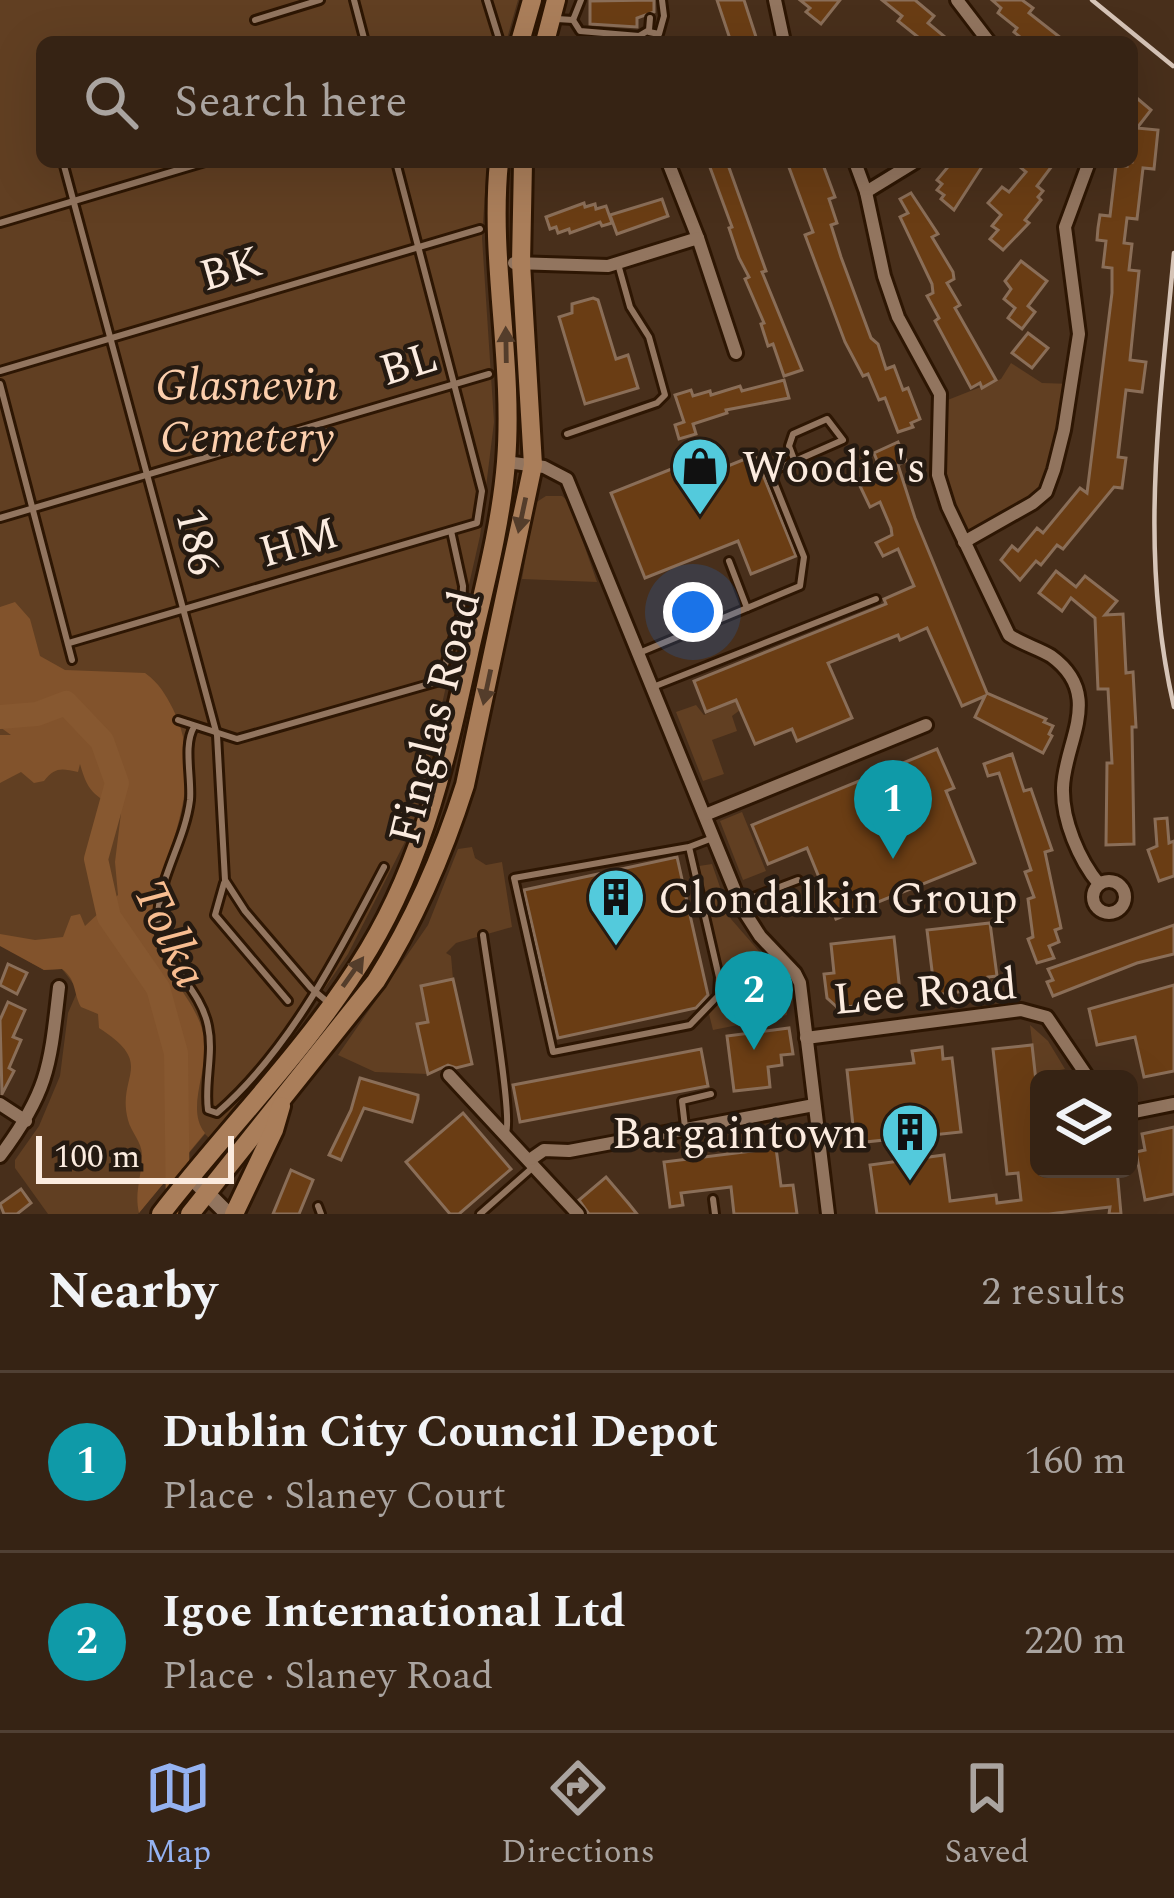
<!DOCTYPE html>
<meta charset="utf-8">
<style>
:root{--surface:#362314;--page:#3d2b1d;--text:#f1f3f6;--muted:#aaa4a0;--line:#504034;--accent:#95b2f1}
body{margin:0;font-family:Spectral,serif;background:var(--page);color:var(--text)}
.controls{position:absolute;right:36px;bottom:36px;display:grid;overflow:hidden;border-radius:18px;box-shadow:0 12px 48px #0002}
.controls button{width:108px;height:108px;display:grid;place-items:center;padding:0;border:0;border-bottom:3px solid var(--line);background:var(--surface);color:var(--text);font:60px sans-serif}
.scale{position:absolute;left:36px;bottom:30px;width:198px;box-sizing:border-box;padding-left:12px;border:6px solid #fbebdf;border-top:0;font-size:33px;line-height:42px;white-space:nowrap;color:#fbebdf;-webkit-text-stroke:9px #251a11;paint-order:stroke}
.you{position:absolute;left:693px;top:612px;width:42px;height:42px;margin:-30px;border:9px solid #fff;border-radius:50%;background:#1a73e8;box-shadow:0 0 0 18px #1a73e833}
.badge{display:grid;place-items:center;width:78px;height:78px;border-radius:50%;background:var(--accent);color:#fff;font-size:39px;font-weight:700}
.pin{position:absolute;translate:-50% -99px;filter:drop-shadow(0 3px 6px #0008)}
.pin::after{content:'';position:absolute;top:63px;width:42px;height:36px;background:inherit;clip-path:polygon(0 0,100% 0,50% 100%)}
.list{margin:0;padding:0;list-style:none}
h2{display:flex;justify-content:space-between;align-items:center;height:156px;margin:0;padding:0 48px;font-size:51px}
h2 small{font-size:39px;font-weight:400;color:var(--muted)}
.list li{display:grid;grid-template-columns:78px 1fr auto;gap:36px;align-items:center;box-sizing:border-box;height:180px;padding:0 48px;border-top:3px solid var(--line)}
.list b{display:block;font-size:45px;white-space:nowrap}
.list p{margin:0;font-size:39px;white-space:nowrap;color:var(--muted)}
.list em{font-size:39px;font-style:normal;color:var(--muted)}
.icon{flex:none;width:66px;height:66px;fill:none;stroke:currentColor;stroke-width:2;stroke-linecap:round;stroke-linejoin:round}
.map{position:relative;flex:none;width:1174px;height:1214px;overflow:hidden}
.search{position:absolute;background:var(--surface);box-shadow:0 12px 48px #0002;left:36px;right:36px;top:36px;height:132px;display:flex;align-items:center;gap:30px;box-sizing:border-box;padding:0 42px;border-radius:18px;color:var(--muted);font-size:45px}
.sheet{height:516px;background:var(--surface)}
nav{display:flex;justify-content:space-around;align-items:center;box-sizing:border-box;height:168px;border-top:3px solid var(--line);background:var(--surface);font-size:33px;color:var(--muted)}
nav a{display:grid;justify-items:center;gap:6px}
nav .on{color:var(--accent)}
.map>svg:first-child{display:block}
.green{fill:#613f22}
.forest{fill:#82532c}
.lines{fill:none;stroke-linecap:round;stroke-linejoin:round}
.river{stroke:#875830;stroke-width:24}
.building{fill:#6a3d14;stroke:#8a6e58;stroke-width:3}
.service-casing{stroke:#2d1603;stroke-width:12}
.minor-casing{stroke:#2d1603;stroke-width:18}
.tertiary-casing{stroke:#2d1603;stroke-width:21}
.secondary-casing{stroke:#2d1603;stroke-width:24}
.service{stroke:#92755f;stroke-width:6}
.minor{stroke:#92755f;stroke-width:12}
.tertiary{stroke:#92755f;stroke-width:15}
.secondary{stroke:#aa7e5a;stroke-width:18}
.rail{stroke:#d6c4b7;stroke-width:4.5}
.oneway{fill:#543d2b}
.labels{text-anchor:middle;stroke-width:9;stroke-linejoin:round;paint-order:stroke}
.street-label{font-size:45px;fill:#fbebdf;stroke:#251a11}
.park-label{font-size:45px;font-style:italic;fill:#fccfad;stroke:#251a11}
.poi-label{font-size:45px;fill:#fbebdf;stroke:#251a11;text-anchor:start}
.water-label{font-size:48px;font-style:italic;fill:#f8bd90;stroke:#251a11}
</style>
<div class="map">
<svg width="1174" height="1214" viewBox="0 0 1174 1214">
<rect width="100%" height="100%" fill="#482f1b"/>
<g class="green">
<polygon points="0,0 518,0 506,42 42,42 42,162 487,162 482,238 494,422 480,536 425,779 411,830 348,954 303,1020 209,1138 205,1134 138,1214 48,1214 15,1168 15,1160 39,1126 60,1076 68,1013 78,990 62,969 44,970 0,945"/>
<polygon points="1011,363 1042,383 1072,384 1046,492 964,542 938,475 940,403 1001,379"/>
<polygon points="546,496 562,496 569,502 597,582 522,579 535,503"/>
<polygon points="775,684 732,716 737,731 712,740 724,774 703,781 676,712 696,705 704,715"/>
<polygon points="742,812 766,871 743,880 720,821"/>
<polygon points="472,847 475,858 486,865 502,862 512,927 456,943 446,953 451,956 453,979 421,988 428,1022 417,1025 428,1074 375,1072 338,1055 428,925 458,849"/>
<polygon points="712,864 731,919 783,979 787,1015 713,1030 709,1014 721,1001 723,977 699,866"/>
<polygon points="1030,1025 1048,1041 1065,1069 1050,1072 1048,1079 1039,1079 1039,1098"/>
</g>
<path class="forest" d="M15,602L30,619L40,656L65,670L145,673C160,684 165,694 173,709C200,764 181,816 164,871C158,891 150,914 154,935C162,977 201,1001 205,1044C207,1072 186,1110 205,1133L139,1213C134,1192 142,1176 142,1155C142,1142 131,1132 128,1120C116,1075 157,1065 99,1028L98,1014L81,1007C73,993 77,980 62,969L44,970L0,946V934L35,940L63,937L71,916L80,914L85,926L118,895L115,862L121,813C97,794 89,797 80,764L78,772C61,768 55,767 44,781L34,783L21,772L0,783V735H11L0,727V607Z"/>
<g class="lines">
<polyline class="river" points="0,717 37,714 66,703 102,741 117,783 96,859 109,917 158,988 176,1053 178,1214"/>
</g>
<g class="building">
<polygon points="654,0 654,12 637,18 637,27 590,24 590,1"/>
<polygon points="717,0 744,0 757,40 731,42"/>
<polygon points="800,0 840,0 821,24 806,12 810,8"/>
<polygon points="882,0 915,0 934,16 928,23 951,42 914,42 918,37 898,21 902,16"/>
<polygon points="992,0 1022,0 1033,8 1029,13 1066,42 1026,42 1014,32 1017,28 998,13 1001,8"/>
<polygon points="1132,94 1151,110 1137,128 1158,130 1154,169 1143,168 1137,219 1127,218 1124,243 1132,244 1129,270 1139,271 1130,360 1146,362 1142,392 1126,390 1118,457 1126,458 1122,488 1114,487 1063,549 1057,545 1041,565 1036,561 1020,580 1001,560 1012,546 1018,551 1037,528 1043,533 1080,488 1087,493 1112,293 1112,268 1103,267 1106,241 1097,240 1098,228 1100,215 1110,216 1116,165 1127,166 1127,162 1132,162"/>
<polygon points="708,162 727,162 766,271 762,272 802,370 784,376 773,344 768,346 761,324 764,323 745,279 749,277 739,258 729,228 732,227"/>
<polygon points="787,162 822,162 835,197 829,199 837,223 831,225 841,257 871,338 878,344 886,369 894,366 903,390 908,388 920,419 911,423 913,427 898,432 885,398 879,400 868,374 863,376 845,342 805,235 813,232"/>
<polygon points="952,162 985,162 954,210 941,199 944,195 937,190 942,184 937,180"/>
<polygon points="1014,162 1055,162 1037,186 1043,191 1038,197 1041,200 1025,220 1029,223 1003,250 990,239 998,230 992,226 1001,215 988,203 1002,187 1009,192 1026,172"/>
<polygon points="911,193 938,234 932,237 953,272 954,279 947,283 960,305 955,308 996,380 982,388 980,383 971,388 935,321 939,318 927,296 933,293 932,284 900,217 908,213 900,199"/>
<polygon points="662,199 668,216 617,234 610,215"/>
<polygon points="584,203 585,207 595,204 596,209 606,206 612,223 602,226 600,222 570,233 569,229 558,233 556,227 550,229 546,217"/>
<polygon points="1021,261 1047,281 1028,306 1035,312 1022,329 1008,318 1015,308 1004,299 1011,289 1005,281"/>
<polygon points="593,298 598,300 616,359 628,355 638,388 585,404 559,317 572,313 572,304"/>
<polygon points="1028,333 1048,348 1032,368 1012,353"/>
<polygon points="784,380 789,398 726,410 727,413 693,424 696,434 679,439 675,425 684,422 675,395 691,390 693,396 710,391 711,395 740,386 742,391"/>
<polygon points="898,442 906,461 898,465 915,518 987,693 1046,719 1044,722 1053,726 1049,734 1052,736 1043,753 975,717 985,696 962,706 927,628 900,640 898,635 828,663 852,718 797,741 792,729 755,744 736,700 706,712 694,681 886,604 884,599 914,586 898,549 883,556 876,543 892,535 891,528 880,502 870,507 860,486 883,476 874,453"/>
<polygon points="755,455 796,556 751,574 738,541 645,578 611,493 674,468 681,485"/>
<polygon points="1056,571 1076,587 1085,576 1117,601 1105,615 1123,614 1126,673 1133,672 1136,727 1132,727 1134,844 1106,845 1107,763 1112,763 1108,689 1098,689 1095,618 1071,598 1062,611 1039,593"/>
<polygon points="937,749 954,788 946,791 975,863 836,919 807,848 768,864 752,825"/>
<polygon points="1012,754 1024,791 1031,789 1052,850 1045,852 1061,928 1055,930 1059,942 1049,946 1054,958 1037,963 1028,939 1033,937 1028,899 1034,897 1025,872 1031,870 999,773 988,776 984,764"/>
<polygon points="1167,818 1169,843 1174,841 1174,876 1159,881 1148,850 1157,846 1155,819"/>
<polygon points="677,857 708,995 696,1008 558,1038 524,890"/>
<polygon points="990,923 997,976 988,977 989,988 935,995 927,930"/>
<polygon points="1174,925 1174,954 1137,963 1053,996 1047,982 1053,980 1048,969"/>
<polygon points="894,937 900,992 870,995 871,1004 838,1008 827,998 824,974 834,973 831,944"/>
<polygon points="8,964 27,973 17,994 0,985"/>
<polygon points="453,979 472,1064 456,1068 448,1065 428,1074 417,1024 428,1022 421,986"/>
<polygon points="1174,985 1174,1071 1144,1077 1135,1037 1097,1045 1089,1009"/>
<polygon points="8,1002 25,1010 13,1037 21,1040 9,1068 14,1071 2,1094 0,1020"/>
<polygon points="789,1028 793,1054 781,1055 782,1065 768,1067 770,1087 734,1091 727,1036"/>
<polygon points="1032,1045 1039,1108 1039,1169 1117,1169 1121,1214 1109,1214 1110,1207 1049,1214 877,1214 870,1165 944,1155 950,1201 996,1195 997,1203 1021,1200 1018,1173 1007,1174 993,1049"/>
<polygon points="942,1047 943,1059 952,1058 961,1132 865,1142 864,1134 854,1135 847,1070 914,1063 912,1051"/>
<polygon points="701,1049 708,1086 520,1122 513,1085"/>
<polygon points="360,1078 418,1095 418,1099 412,1122 364,1108 341,1160 329,1155 351,1110"/>
<polygon points="463,1113 511,1169 459,1214 450,1214 406,1162"/>
<polygon points="1174,1127 1174,1194 1145,1200 1136,1152 1145,1150 1142,1134"/>
<polygon points="776,1148 781,1186 793,1185 797,1214 734,1214 731,1187 681,1193 683,1205 670,1207 664,1162"/>
<polygon points="291,1170 313,1180 299,1214 273,1214"/>
<polygon points="606,1177 629,1204 637,1214 589,1214 579,1200"/>
<polygon points="21,1189 31,1203 17,1214 4,1214 0,1204"/>
</g>
<g class="lines">
<defs>
<g id="service">
<polyline points="354,0 365,42"/>
<polyline points="487,0 500,42"/>
<polyline points="557,19 573,20 581,0"/>
<polyline points="255,20 320,0"/>
<polyline points="573,20 580,31 639,36 649,30 650,18"/>
<polyline points="649,32 659,34 664,16 662,0"/>
<polyline points="63,162 217,735 225,880 245,911 311,988 330,1004"/>
<polyline points="0,223 205,162"/>
<polyline points="0,371 480,229"/>
<polyline points="0,384 72,660"/>
<polyline points="567,434 657,403 665,395 649,337 630,307 618,264"/>
<polyline points="0,518 489,374"/>
<polyline points="729,561 747,608"/>
<polyline points="69,643 477,523 482,491 396,162"/>
<polyline points="639,653 800,586 804,557 770,472 843,440 827,419 793,434 789,446 795,462"/>
<polyline points="653,687 876,599"/>
<polyline points="178,720 237,739 440,681 462,610 463,586 451,531"/>
<path d="M194,727C183,745 192,778 190,800C185,841 159,877 158,917C158,962 200,985 208,1026C214,1054 204,1084 208,1110L217,1113C291,1049 339,952 384,867"/>
<polyline points="689,847 719,977 718,996 690,1025 553,1052 514,878 689,847 710,839"/>
<polyline points="224,883 215,915 288,1001"/>
<polyline points="743,901 798,880"/>
<path d="M483,935C487,966 513,1116 506,1132"/>
<polyline points="685,1127 682,1101 711,1094"/>
<polyline points="713,1199 715,1214"/>
<polyline points="318,1206 321,1214"/>
<polyline points="480,1214 531,1169"/>
</g>
<g id="minor">
<polyline points="775,0 784,42"/>
<polyline points="957,0 989,42"/>
<polyline points="668,162 698,238"/>
<path d="M855,162L866,192L884,276L898,317L940,394L938,475L948,507L1009,635C1022,644 1038,648 1051,656C1105,695 1064,742 1063,788C1062,820 1079,860 1099,884"/>
<polyline points="866,192 915,162"/>
<polyline points="514,263 608,266 698,238 736,353"/>
<polyline points="506,462 544,467 567,479 742,908 760,936 795,973 800,983 828,1214"/>
<polyline points="964,542 1033,503 1046,492 1054,470 1064,430 1079,334 1065,227 1089,162"/>
<polyline points="705,815 926,725"/>
<circle cx="1109" cy="897" r="16"/>
<polyline points="806,1038 1021,1010 1047,1017 1089,1079"/>
<polyline points="449,1075 578,1214"/>
<polyline points="0,1104 26,1121"/>
<polyline points="1129,1113 1174,1104"/>
<path d="M0,1156C49,1091 50,1065 59,987"/>
<polyline points="531,1159 544,1150 569,1151 814,1105"/>
</g>
<polyline id="tertiary" points="190,1176 228,1214"/>
<g id="secondary">
<polyline points="520,42 532,0"/>
<polyline points="545,42 556,0"/>
<path d="M161,1214C229,1126 311,1046 369,949C425,856 447,754 470,649C484,588 501,525 506,462C514,361 489,261 499,162"/>
<path d="M190,1214L376,981C415,919 443,854 465,785L533,465L521,263L523,162"/>
<polyline points="234,1214 274,1130 281,1106"/>
</g>
</defs>
<use href="#service" class="service-casing"/>
<use href="#minor" class="minor-casing"/>
<use href="#tertiary" class="tertiary-casing"/>
<use href="#secondary" class="secondary-casing"/>
<use href="#service" class="service"/>
<use href="#minor" class="minor"/>
<use href="#tertiary" class="tertiary"/>
<use href="#secondary" class="secondary"/>
<g class="rail">
<polyline points="1092,0 1173,66"/>
<path d="M1174,253C1160,409 1138,552 1174,707"/>
</g>
</g>
<defs><path id="oneway-solid" d="M-6-.8H1V-3.2L6.5 0L1 3.2V.8H-6Z" transform="scale(3)"/></defs>
<g class="oneway">
<use href="#oneway-solid" transform="translate(506 345) rotate(-91)"/>
<use href="#oneway-solid" transform="translate(522 515) rotate(102)"/>
<use href="#oneway-solid" transform="translate(487 687) rotate(102)"/>
<use href="#oneway-solid" transform="translate(353 972) rotate(-55)"/>
</g>
<defs>
<symbol id="shop-pin" viewBox="-11 -11 22 30"><path d="M0 17L-7.5 6A9.5 9.5 0 1 1 7.5 6Z" fill="#53cadc" stroke="#251a11"/><path d="M-5-2.5h2.3a2.7 3.5 0 0 1 5.4 0H5L5.5 6h-11ZM-1.5-2.5h3a1.5 2.3 0 0 0-3 0Z" fill="#111"/></symbol>
<symbol id="building-pin" viewBox="-11 -11 22 30"><path d="M0 17L-7.5 6A9.5 9.5 0 1 1 7.5 6Z" fill="#53cadc" stroke="#251a11"/><path d="M-4-6H4V6H1V3H-1V6H-4ZM-2.5-4.3h1.7v1.8h-1.7ZM.8-4.3h1.7v1.8H.8ZM-2.5-1h1.7V.8h-1.7ZM.8-1h1.7V.8H.8Z" fill="#111"/></symbol>
</defs>
<g fill-rule="evenodd">
<use href="#shop-pin" x="667" y="433" width="66" height="90"/>
<use href="#building-pin" x="583" y="864" width="66" height="90"/>
<use href="#building-pin" x="877" y="1099" width="66" height="90"/>
</g>
<g class="labels">
<g class="street-label">
<text transform="translate(230 267) rotate(-16)" y="16">BK</text>
<text transform="translate(408 362) rotate(-17)" y="16">BL</text>
<text transform="translate(199 541) rotate(77)" y="16">186</text>
<text transform="translate(298 541) rotate(-16)" y="16">HM</text>
<text transform="translate(433 717) rotate(-76)" y="16">Finglas Road</text>
<text transform="translate(925 990) rotate(-5)" y="16">Lee Road</text>
</g>
<g class="park-label">
<text x="247" y="400">Glasnevin<tspan x="247" dy="52">Cemetery</tspan></text>
</g>
<g class="poi-label">
<text x="742" y="482">Woodie's</text>
<text x="658" y="913">Clondalkin Group</text>
<text x="868" y="1148" text-anchor="end">Bargaintown</text>
</g>
<g class="water-label">
<text transform="translate(172 933) rotate(65)" y="17">Tolka</text>
</g>
</g>
</svg>
<div class="controls">
<button><svg class="icon" aria-label="layers" viewBox="0 0 24 24"><path d="M12 4l9 5-9 5-9-5zM3 14l9 5 9-5"/></svg></button>
</div>
<div class="scale">100 m</div>
<div class="you"></div>
<div class="pin badge" style="left:893px;top:859px;background:#0f9aa8">1</div>
<div class="pin badge" style="left:754px;top:1050px;background:#0f9aa8">2</div>
<div class="search"><svg class="icon" aria-label="search" viewBox="0 0 24 24"><circle cx="10" cy="10" r="6"/><path d="M15 15l6 6"/></svg>Search here</div>
</div>
<section class="sheet">
<h2>Nearby<small>2 results</small></h2>
<ul class="list">
<li><span class="badge" style="background:#0f9aa8">1</span><div><b>Dublin City Council Depot</b><p>Place · Slaney Court</p></div><em>160 m</em></li>
<li><span class="badge" style="background:#0f9aa8">2</span><div><b>Igoe International Ltd</b><p>Place · Slaney Road</p></div><em>220 m</em></li>
</ul>
</section>
<nav>
<a class="on"><svg class="icon" aria-label="map" viewBox="0 0 24 24"><path d="M3 6l6-2 6 2 6-2v14l-6 2-6-2-6 2zM9 4v14M15 6v14"/></svg>Map</a>
<a><svg class="icon" aria-label="directions" viewBox="0 0 24 24"><path d="M12 3l9 9-9 9-9-9zM9 14v-3h6M13 9l2 2-2 2"/></svg>Directions</a>
<a><svg class="icon" aria-label="saved" viewBox="0 0 24 24"><path d="M7 4h10v16l-5-4-5 4z"/></svg>Saved</a>
</nav>
